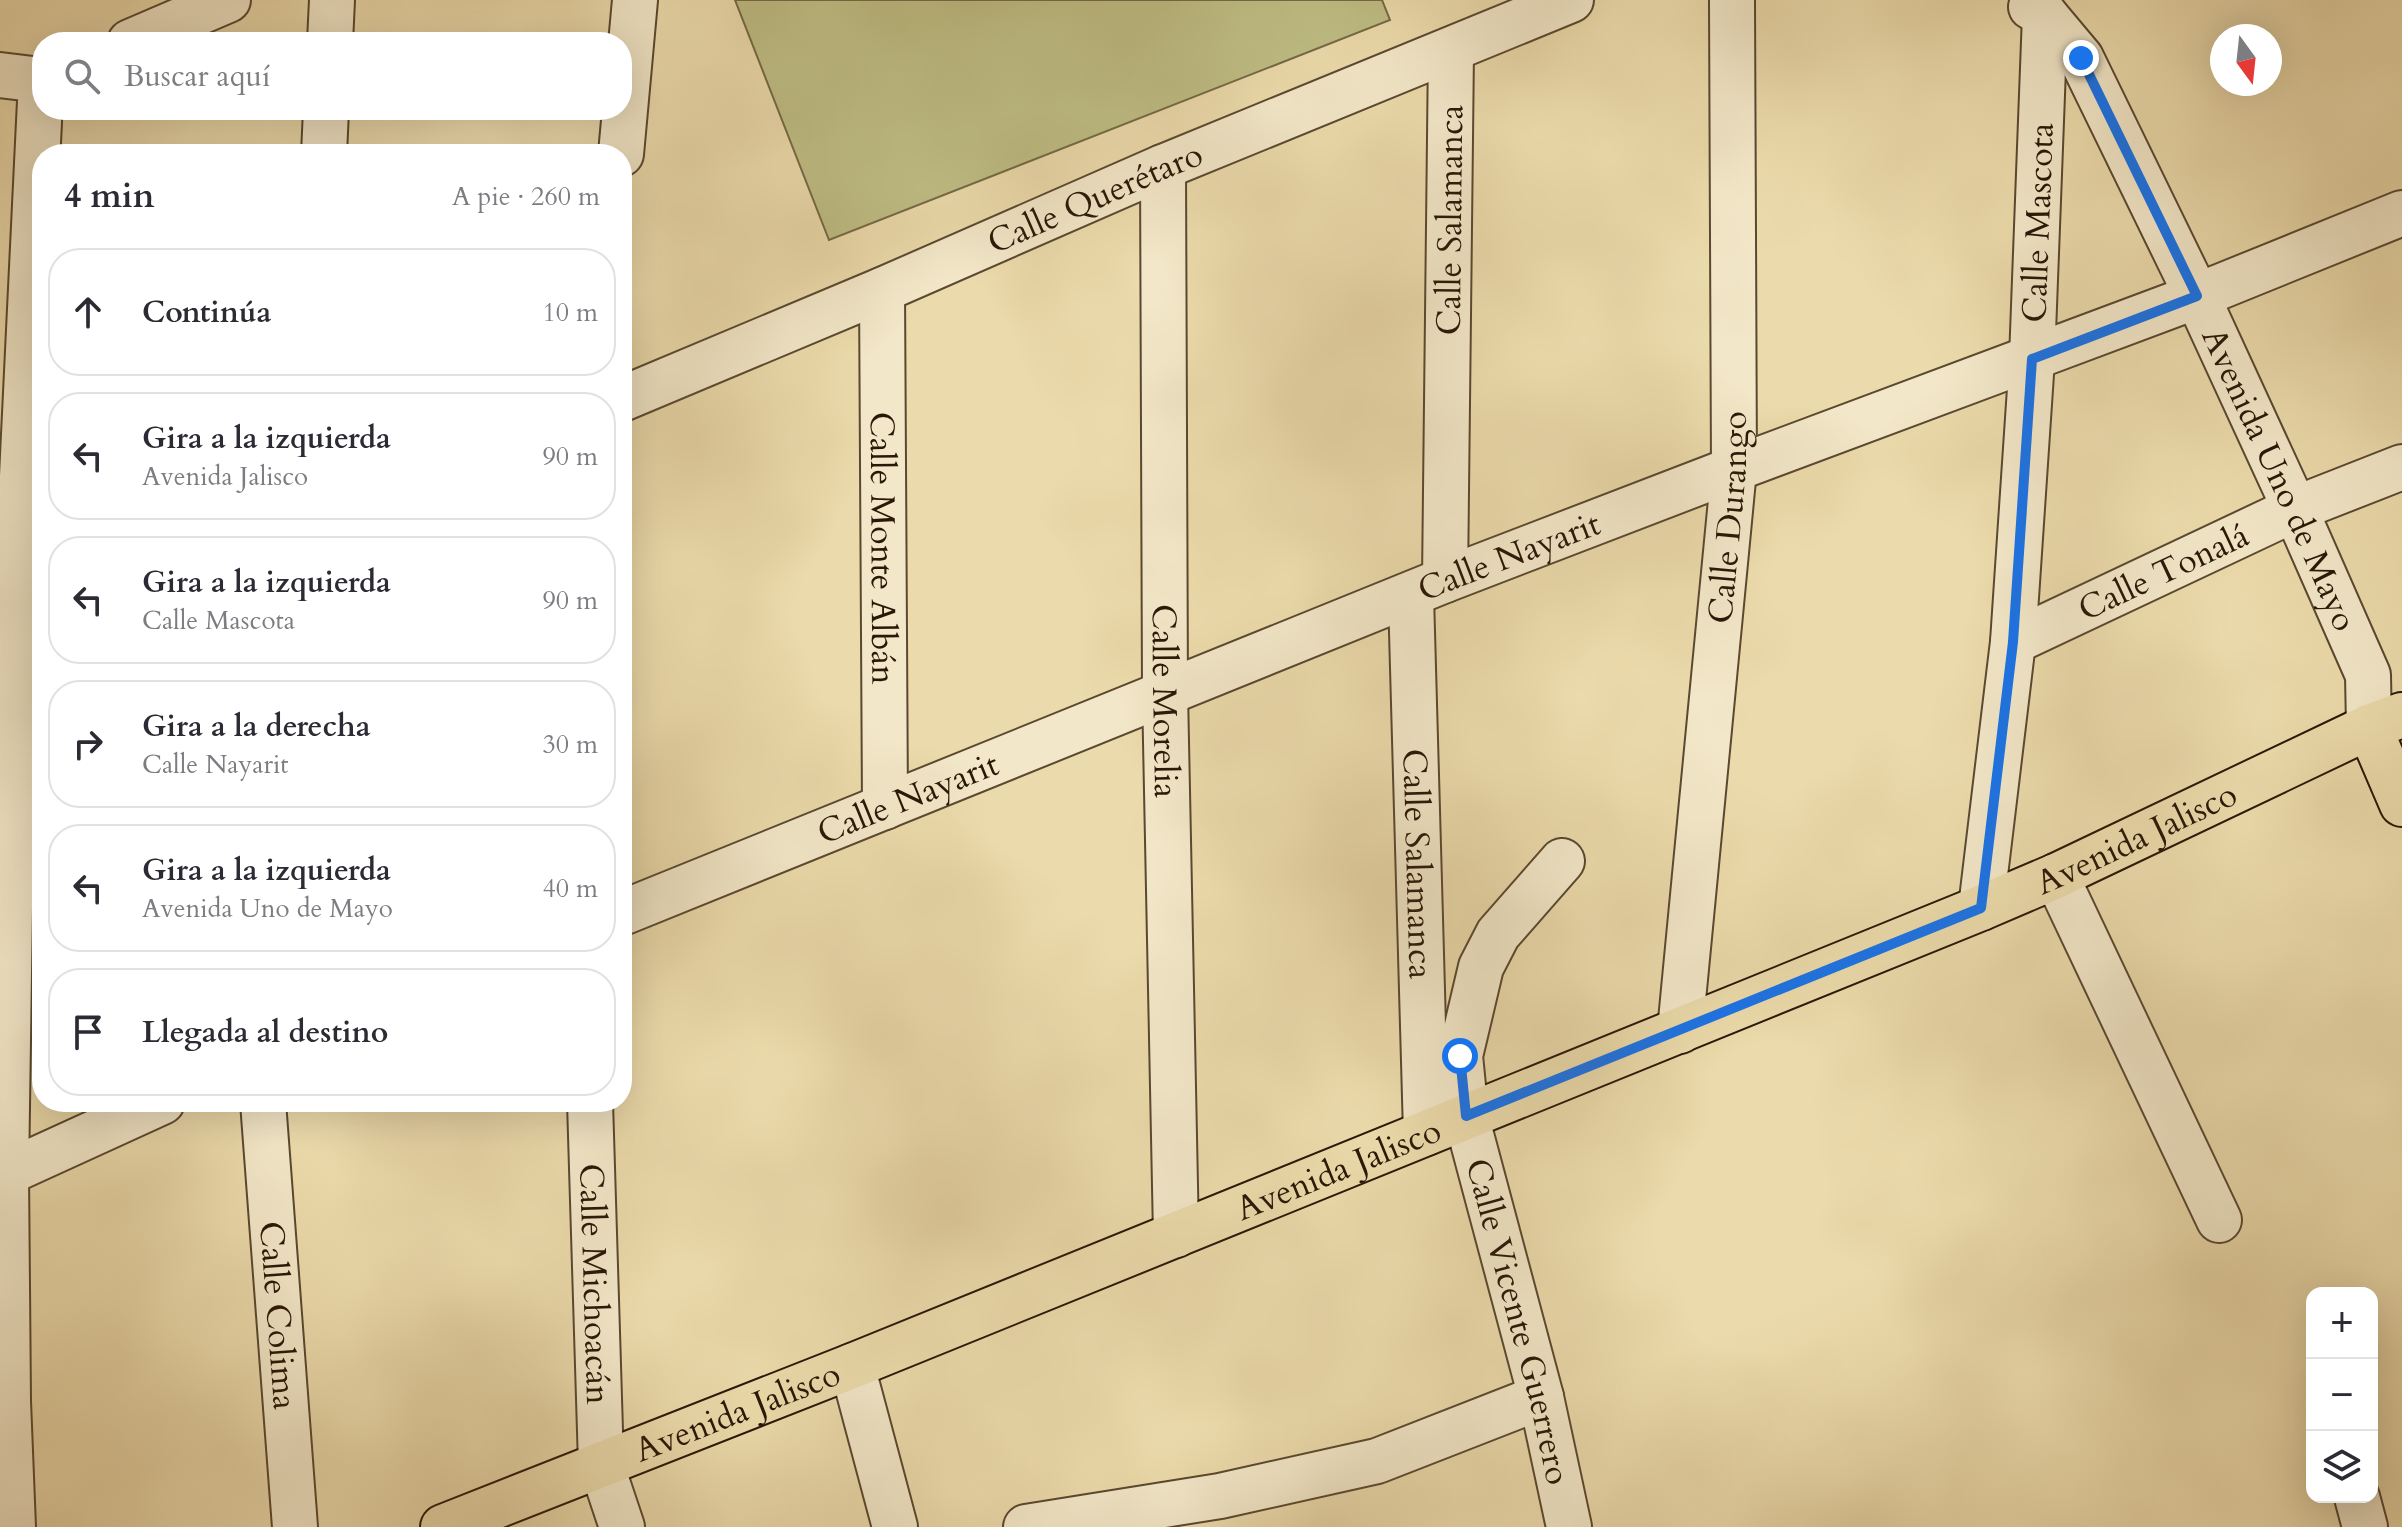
<!DOCTYPE html>
<html lang="es">
<meta charset="utf-8">
<style>
:root{--surface:#fff;--page:#f2f2f3;--text:#2b2b33;--muted:#7c7c81;--line:#e1e1e2}
body{margin:0;font-family:Cardo,serif;background:var(--page);color:var(--text)}
.controls{position:absolute;right:24px;bottom:24px;display:grid;overflow:hidden;border-radius:16px;box-shadow:0 8px 32px #0002}
.controls button{width:72px;height:72px;display:grid;place-items:center;padding:0;border:0;border-bottom:2px solid var(--line);background:var(--surface);color:var(--text);font:40px sans-serif}
.compass{position:absolute;left:2210px;top:24px;width:72px;height:72px;border-radius:50%;background:var(--surface);box-shadow:0 8px 32px #0002;rotate:165deg}
.stop{position:absolute;width:24px;height:24px;margin:-18px;border:6px solid #1a73e8;border-radius:50%;background:#fff}
.stop.end{background:#1a73e8;border-color:#fff;box-shadow:0 2px 8px #0008}
.list{margin:0;padding:0;list-style:none}
h2{display:flex;justify-content:space-between;align-items:center;height:104px;margin:0;padding:0 32px;font-size:34px}
h2 small{font-size:26px;font-weight:400;color:var(--muted)}
.list li{display:grid;grid-template-columns:52px 1fr auto;gap:24px;align-items:center;box-sizing:border-box;height:128px;margin:0 16px 16px;padding:0 16px;border:2px solid var(--line);border-radius:32px}
.list b{display:block;font-size:30px;white-space:nowrap}
.list p{margin:0;font-size:26px;white-space:nowrap;color:var(--muted)}
.list em{font-size:26px;font-style:normal;color:var(--muted)}
.icon{flex:none;width:44px;height:44px;fill:none;stroke:currentColor;stroke-width:2;stroke-linecap:round;stroke-linejoin:round}
.map{position:relative;flex:none;width:2402px;height:1527px;overflow:hidden}
.search{position:absolute;background:var(--surface);box-shadow:0 8px 32px #0002;left:32px;top:32px;width:600px;height:88px;display:flex;align-items:center;gap:20px;box-sizing:border-box;padding:0 28px;border-radius:32px;color:var(--muted);font-size:30px}
.panel{position:absolute;background:var(--surface);box-shadow:0 8px 32px #0002;left:32px;top:144px;width:600px;height:968px;border-radius:32px}
.map>svg:first-child{display:block}
.green{fill:#bebd84;stroke:#746a46;stroke-width:2}
.lines{fill:none;stroke-linecap:round;stroke-linejoin:round}
.minor-casing{stroke:#5a4830;stroke-width:48}
.major-casing{stroke:#291707;stroke-width:48}
.minor{stroke:#f2e7c8;stroke-width:44}
.major{stroke:#ebdaab;stroke-width:44}
.route{stroke:#1a73e8;stroke-width:10}
.labels{text-anchor:middle;stroke-width:7;stroke-linejoin:round;paint-order:stroke}
.street-label{font-size:34px;fill:#291707;stroke:#f2e7c8}
</style>
<div class="map">
<svg width="2402" height="1527" viewBox="0 0 2402 1527">
<rect width="100%" height="100%" fill="#ebdaab"/>
<filter id="stains"><feTurbulence type="fractalNoise" baseFrequency=".0025" numOctaves="4"/><feColorMatrix values="0 0 0 0 .2 0 0 0 0 .09 0 0 0 0 .02 0 0 0 .5 -.17"/></filter>
<radialGradient id="worn" r=".72"><stop offset=".6" stop-color="#630" stop-opacity="0"/><stop offset="1" stop-color="#630" stop-opacity=".3"/></radialGradient>
<polygon class="green" points="735,0 1382,0 1390,20 829,240"/>
<g class="lines">
<defs>
<g id="minor">
<path id="s1" d="M2031,7L2045,15L2081,58L2197,296L2295,509L2368,675L2369,727"/>
<polyline points="130,42 228,0"/>
<polyline points="330,42 332,0"/>
<polyline points="0,75 41,80 14,643 6,1173 8,1401 13,1527"/>
<polyline points="324,154 326,110"/>
<polyline points="621,154 635,0"/>
<path id="s2" d="M1163,167L1165,692L1176,1235"/>
<path id="s3" d="M882,290L885,807"/>
<path id="s4" d="M622,399L882,290L1163,167L1571,0"/>
<path id="s5" d="M1445,580L1451,50"/>
<path id="s6" d="M1411,596L1426,1133"/>
<path id="s7" d="M2013,642L2295,509L2402,467"/>
<path id="s8" d="M1562,861L1498,934L1481,967L1460,1056L1466,1116L1541,1397L1569,1527"/>
<polyline points="2056,876 2219,1220"/>
<path id="s9" d="M1981,908L2013,642L2032,359L2045,15"/>
<path id="s10" d="M622,913L1445,580L1734,469L2197,296L2402,213"/>
<path id="s11" d="M1680,1031L1734,469L1732,0"/>
<path id="s12" d="M263,1102L295,1527"/>
<path id="s13" d="M590,1102L601,1464L622,1527"/>
<polyline points="0,1176 162,1102"/>
<polyline points="852,1366 895,1527"/>
<polyline points="2357,1497 2365,1527"/>
<polyline points="1026,1527 1220,1496 1377,1461 1541,1397"/>
</g>
<g id="major">
<polyline points="2369,727 2402,804"/>
<path id="s14" d="M443,1527L852,1366L1981,908L2056,876L2369,727L2402,715"/>
</g>
</defs>
<use href="#minor" class="minor-casing"/>
<use href="#major" class="major-casing"/>
<use href="#minor" class="minor"/>
<use href="#major" class="major"/>
</g>
<g class="lines">
<polyline class="route" points="1460,1056 1466,1116 1981,908 2013,642 2032,359 2197,296 2081,58"/>
</g>
<g class="labels">
<g class="street-label">
<text dy="12" stroke="none"><textPath href="#s4" startOffset="514">Calle Querétaro</textPath></text>
<text dy="12" stroke="none"><textPath href="#s5" startOffset="360">Calle Salamanca</textPath></text>
<text dy="12" stroke="none"><textPath href="#s9" startOffset="688">Calle Mascota</textPath></text>
<text dy="12" stroke="none"><textPath href="#s1" startOffset="538">Avenida Uno de Mayo</textPath></text>
<text dy="12" stroke="none"><textPath href="#s11" startOffset="516">Calle Durango</textPath></text>
<text dy="12" stroke="none"><textPath href="#s3" startOffset="258">Calle Monte Albán</textPath></text>
<text dy="12" stroke="none"><textPath href="#s10" startOffset="956">Calle Nayarit</textPath></text>
<text dy="12" stroke="none"><textPath href="#s7" startOffset="166">Calle Tonalá</textPath></text>
<text dy="12" stroke="none"><textPath href="#s2" startOffset="534">Calle Morelia</textPath></text>
<text dy="12" stroke="none"><textPath href="#s10" startOffset="308">Calle Nayarit</textPath></text>
<text dy="12" stroke="none"><textPath href="#s14" startOffset="1828">Avenida Jalisco</textPath></text>
<text dy="12" stroke="none"><textPath href="#s6" startOffset="268">Calle Salamanca</textPath></text>
<text dy="12" stroke="none"><textPath href="#s14" startOffset="964">Avenida Jalisco</textPath></text>
<text dy="12" stroke="none"><textPath href="#s13" startOffset="182">Calle Michoacán</textPath></text>
<text dy="12" stroke="none"><textPath href="#s12" startOffset="214">Calle Colima</textPath></text>
<text dy="12" stroke="none"><textPath href="#s8" startOffset="498">Calle Vicente Guerrero</textPath></text>
<text dy="12" stroke="none"><textPath href="#s14" startOffset="316">Avenida Jalisco</textPath></text>
</g>
</g>
<rect width="100%" height="100%" filter="url(#stains)"/>
<rect width="100%" height="100%" fill="url(#worn)"/>
</svg>
<div class="controls">
<button>+</button>
<button>−</button>
<button><svg class="icon" aria-label="layers" viewBox="0 0 24 24"><path d="M12 4l9 5-9 5-9-5zM3 14l9 5 9-5"/></svg></button>
</div>
<svg class="compass" viewBox="-18 -18 36 36"><path d="M0-13l5 13h-10z" fill="#e53935"/><path d="M0 13l5-13h-10z" fill="#7c7c81"/></svg>
<div class="stop" style="left:1460px;top:1056px"></div>
<div class="stop end" style="left:2081px;top:58px"></div>
<div class="search"><svg class="icon" aria-label="search" viewBox="0 0 24 24"><circle cx="10" cy="10" r="6"/><path d="M15 15l6 6"/></svg>Buscar aquí</div>
<section class="panel">
<h2>4 min<small>A pie · 260 m</small></h2>
<ul class="list">
<li><svg class="icon" aria-label="ahead" viewBox="0 0 24 24"><path d="M12 20V5M6 11l6-6 6 6"/></svg><div><b>Continúa</b></div><em>10 m</em></li>
<li><svg class="icon" aria-label="left" viewBox="0 0 24 24"><path d="M17 20v-9H6M10 6l-5 5 5 5"/></svg><div><b>Gira a la izquierda</b><p>Avenida Jalisco</p></div><em>90 m</em></li>
<li><svg class="icon" aria-label="left" viewBox="0 0 24 24"><path d="M17 20v-9H6M10 6l-5 5 5 5"/></svg><div><b>Gira a la izquierda</b><p>Calle Mascota</p></div><em>90 m</em></li>
<li><svg class="icon" aria-label="right" viewBox="0 0 24 24"><path d="M7 20v-9h11M14 6l5 5-5 5"/></svg><div><b>Gira a la derecha</b><p>Calle Nayarit</p></div><em>30 m</em></li>
<li><svg class="icon" aria-label="left" viewBox="0 0 24 24"><path d="M17 20v-9H6M10 6l-5 5 5 5"/></svg><div><b>Gira a la izquierda</b><p>Avenida Uno de Mayo</p></div><em>40 m</em></li>
<li><svg class="icon" aria-label="arrive" viewBox="0 0 24 24"><path d="M6 21V4h12l-3 4 3 4H6"/></svg><div><b>Llegada al destino</b></div></li>
</ul>
</section>
</div>
